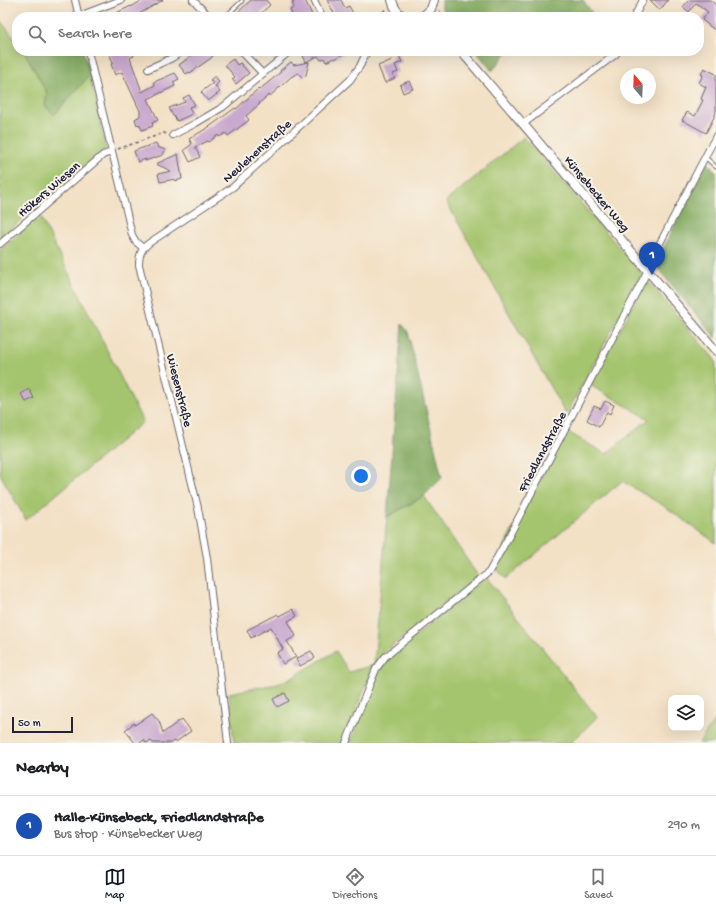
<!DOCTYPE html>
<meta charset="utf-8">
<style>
:root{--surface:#fff;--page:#f2f2f2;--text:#202124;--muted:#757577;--line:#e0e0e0;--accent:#111827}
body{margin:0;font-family:"Gochi Hand",sans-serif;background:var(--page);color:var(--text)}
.controls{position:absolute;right:12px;bottom:12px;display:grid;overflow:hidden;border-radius:8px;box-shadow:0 4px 16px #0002}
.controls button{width:36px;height:36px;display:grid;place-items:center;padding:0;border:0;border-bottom:1px solid var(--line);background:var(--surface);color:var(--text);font:20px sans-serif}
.compass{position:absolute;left:620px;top:68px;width:36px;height:36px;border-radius:50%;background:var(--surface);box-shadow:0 4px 16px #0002;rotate:341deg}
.scale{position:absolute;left:12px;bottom:10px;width:61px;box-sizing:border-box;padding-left:4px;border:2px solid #22223b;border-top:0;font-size:11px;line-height:14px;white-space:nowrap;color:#22223b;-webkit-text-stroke:3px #f7f3e8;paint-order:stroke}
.you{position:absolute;left:361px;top:476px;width:14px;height:14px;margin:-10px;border:3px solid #fff;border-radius:50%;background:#1a73e8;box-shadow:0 0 0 6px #1a73e833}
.badge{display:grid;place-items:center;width:26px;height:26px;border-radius:50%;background:var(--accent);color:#fff;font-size:13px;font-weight:700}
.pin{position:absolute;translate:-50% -33px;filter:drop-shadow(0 1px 2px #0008)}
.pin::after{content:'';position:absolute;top:21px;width:14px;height:12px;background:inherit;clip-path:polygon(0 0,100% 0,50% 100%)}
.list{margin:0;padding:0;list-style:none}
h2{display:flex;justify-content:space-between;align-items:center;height:52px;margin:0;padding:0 16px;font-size:17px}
h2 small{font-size:13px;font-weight:400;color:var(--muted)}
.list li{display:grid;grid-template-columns:26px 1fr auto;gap:12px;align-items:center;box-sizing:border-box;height:60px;padding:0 16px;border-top:1px solid var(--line)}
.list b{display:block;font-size:15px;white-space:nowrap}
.list p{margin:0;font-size:13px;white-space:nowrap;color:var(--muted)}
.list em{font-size:13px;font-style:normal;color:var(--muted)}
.icon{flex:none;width:22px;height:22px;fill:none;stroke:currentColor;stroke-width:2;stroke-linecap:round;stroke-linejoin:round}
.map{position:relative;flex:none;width:716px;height:743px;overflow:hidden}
.search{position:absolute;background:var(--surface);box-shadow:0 4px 16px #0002;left:12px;right:12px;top:12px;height:44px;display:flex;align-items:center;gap:10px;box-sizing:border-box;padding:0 14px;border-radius:16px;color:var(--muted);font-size:15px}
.sheet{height:112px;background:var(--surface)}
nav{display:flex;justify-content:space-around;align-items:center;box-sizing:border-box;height:56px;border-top:1px solid var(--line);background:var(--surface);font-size:11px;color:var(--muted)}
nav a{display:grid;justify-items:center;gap:2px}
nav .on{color:var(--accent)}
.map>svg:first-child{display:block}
.green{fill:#a4c46d;stroke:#637354}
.forest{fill:#83aa60;stroke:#52664e}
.building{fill:#c9a9ce}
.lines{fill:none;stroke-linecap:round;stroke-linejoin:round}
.service-casing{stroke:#6b656c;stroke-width:5}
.minor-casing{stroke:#6b656c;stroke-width:8}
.tertiary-casing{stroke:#6b656c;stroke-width:10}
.path{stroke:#6b656c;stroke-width:1.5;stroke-dasharray:3 3;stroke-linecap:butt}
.service{stroke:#fff;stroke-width:3}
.minor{stroke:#fff;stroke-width:6}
.tertiary{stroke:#fff;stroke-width:8}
.labels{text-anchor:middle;stroke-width:4;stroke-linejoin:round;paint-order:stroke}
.street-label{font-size:13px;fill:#22223b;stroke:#f7f3e8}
</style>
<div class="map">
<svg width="716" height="743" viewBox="0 0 716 743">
<rect width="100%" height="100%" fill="#f7f3e8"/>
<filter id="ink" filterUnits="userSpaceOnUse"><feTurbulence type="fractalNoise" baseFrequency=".025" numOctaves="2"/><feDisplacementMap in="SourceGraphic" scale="8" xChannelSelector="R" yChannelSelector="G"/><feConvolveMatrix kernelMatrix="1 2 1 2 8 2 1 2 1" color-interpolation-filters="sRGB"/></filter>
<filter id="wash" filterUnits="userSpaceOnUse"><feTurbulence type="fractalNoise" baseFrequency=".012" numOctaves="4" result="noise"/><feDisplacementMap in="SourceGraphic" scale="16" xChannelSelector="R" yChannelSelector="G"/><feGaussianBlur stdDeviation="0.9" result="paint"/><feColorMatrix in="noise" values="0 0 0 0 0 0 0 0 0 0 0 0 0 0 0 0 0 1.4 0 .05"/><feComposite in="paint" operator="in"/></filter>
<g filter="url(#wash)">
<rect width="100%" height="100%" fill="#f3e1c6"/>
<g class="green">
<polygon points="0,20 17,42 17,51 24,51 47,93 45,106 54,115 90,75 106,148 0,238"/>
<polygon points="524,137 642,274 566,415 446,201"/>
<polygon points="40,216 143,422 26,520 0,474 0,250"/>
<polygon points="647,280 716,361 716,543 664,506 622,481 506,579 496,568 509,536 566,431 606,454 649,419 590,385"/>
<polygon points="424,496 478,576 382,654 374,665 343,743 234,743 229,693 277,684 293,677 336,651 349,672 374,665 387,517"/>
<polygon points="486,577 597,717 571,743 350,743 376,678 384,662"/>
<polygon points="716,718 716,739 714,743 699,743"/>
</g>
<g class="forest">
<polygon points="442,0 583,0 595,17 448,17 442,9"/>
<polygon points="24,51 83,51 90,75 54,115 45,106 47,93"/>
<polygon points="476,51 508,51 492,71"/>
<polygon points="707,162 716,172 716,338 655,265"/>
<polygon points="402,324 408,332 442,478 424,496 387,517"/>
</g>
<g id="blocks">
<g class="building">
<polygon points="143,0 163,0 134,17 108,17 131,6 131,7"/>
<polygon points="251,0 266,0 270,5 257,17 233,17"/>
<polygon points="292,0 305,0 313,17 293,17 290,10 294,7 292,4 294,3"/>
<polygon points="327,0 341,0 345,8 349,6 355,17 336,17"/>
<polygon points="650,0 668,0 660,10"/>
<polygon points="689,0 710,0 716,5 716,31 702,20 708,12 696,3 689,12 683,7"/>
<polygon points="115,51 131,51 134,56 130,58 142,92 155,85 154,82 175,73 179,79 173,82 175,86 148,99 158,120 152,123 153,126 142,130 139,124 137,125 135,119 140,116 140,111 122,72 115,75 111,64 113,63 109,53"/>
<polygon points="198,51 217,51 211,58 190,73 189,72 186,74 179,65"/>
<polygon points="301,51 348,51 335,59 334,58 326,62 324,58 321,60 318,56 306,62"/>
<polygon points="398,54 402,62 395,65 398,72 393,74 395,78 385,83 378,66 392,60 391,57"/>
<polygon points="233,59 237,65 240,63 249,73 236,84 232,79 235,77 225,65"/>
<polygon points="291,62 294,65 309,62 306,75 303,78 298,73 291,77 270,96 269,95 259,103 260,104 257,106 246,116 249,120 228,136 226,133 219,137 218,135 209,142 208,141 195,147 200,157 190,162 184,150 192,144 189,139 212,125 235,108 236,109 258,89 259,90 281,72 280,71"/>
<polygon points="704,68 716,74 716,113 706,133 682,120 687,112 695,116 703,100 701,99 706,87 699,83 703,75 701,74"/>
<polygon points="215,76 219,82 215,86 220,92 208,101 201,92 213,83 210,80"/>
<polygon points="409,81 413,89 403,93 400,85"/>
<polygon points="189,95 195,105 189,107 192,114 177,121 174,116 173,116 169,108 185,102 183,98"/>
<polygon points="156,143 158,147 165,150 163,155 145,161 146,159 138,162 134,151"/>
<polygon points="178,154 182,179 175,181 175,179 160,182 158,174 171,171 156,164"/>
<polygon points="29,389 34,398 26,402 21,394"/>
<polygon points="605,401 614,405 610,414 607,412 599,427 587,420 594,406 601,409"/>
<polygon points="293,609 297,616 288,621 296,636 287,641 296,657 283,664 277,653 283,649 271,627 251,638 247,630 278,614 280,616"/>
<polygon points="311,651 315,658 300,666 296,659"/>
<polygon points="285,693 289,701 277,707 273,699"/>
<polygon points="152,713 159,721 163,733 182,719 191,731 176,742 175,741 171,743 153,743 151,741 146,743 144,740 140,743 135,743 125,730 134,723 135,725"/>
</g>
</g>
</g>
<g filter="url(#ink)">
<use href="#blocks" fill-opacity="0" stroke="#6b656c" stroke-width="1"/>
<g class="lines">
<defs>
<g id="service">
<polyline points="225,17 242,1"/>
<polyline points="705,157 716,167"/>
</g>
<g id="minor">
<polyline points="75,0 79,17"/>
<polyline points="193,0 210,17"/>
<polyline points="314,0 322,17"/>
<polyline points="79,16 121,0"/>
<polyline points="634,17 643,0"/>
<polyline points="88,51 132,235 136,242 143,248"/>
<polyline points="241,51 262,73"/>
<polyline points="148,69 172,58 183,51"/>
<polyline points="523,124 616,54 617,51"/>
<polyline points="173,135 196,123 223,107 290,51"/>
<polyline points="0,244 103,155 111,152"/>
<path d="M228,743L207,558L198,508L139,265C139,255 141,249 149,243L233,187L350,80L360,66L367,51"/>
<polyline points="346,743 376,669 385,657 489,572 509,536 648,270 649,264 716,136"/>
</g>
<g id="tertiary">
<path d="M392,0C394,8 397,12 404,17"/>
<polyline points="422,17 431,9 434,0"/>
<polyline points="461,51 716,351"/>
</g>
</defs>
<use href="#service" class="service-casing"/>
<use href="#minor" class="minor-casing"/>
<use href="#tertiary" class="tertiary-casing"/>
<g class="path">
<polyline points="439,10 443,17"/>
<polyline points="380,17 386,8"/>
<polyline points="118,149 164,133 167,134"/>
</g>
<use href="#service" class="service"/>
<use href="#minor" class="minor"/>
<use href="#tertiary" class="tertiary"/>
</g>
</g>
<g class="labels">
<g class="street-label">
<text transform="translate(256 150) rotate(-42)" y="5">Neulehenstraße</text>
<text transform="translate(48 188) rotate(-41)" y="5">Hökers Wiesen</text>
<text transform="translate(598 193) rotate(50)" y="5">Künsebecker Weg</text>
<text transform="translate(181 390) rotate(76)" y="5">Wiesenstraße</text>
<text transform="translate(541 451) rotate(-62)" y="5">Friedlandstraße</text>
</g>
</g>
</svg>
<div class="controls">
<button><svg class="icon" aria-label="layers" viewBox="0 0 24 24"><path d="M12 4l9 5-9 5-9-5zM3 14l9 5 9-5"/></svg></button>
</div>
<svg class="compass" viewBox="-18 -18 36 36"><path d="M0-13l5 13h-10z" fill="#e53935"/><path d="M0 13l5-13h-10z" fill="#757577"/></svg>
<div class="scale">50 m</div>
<div class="you"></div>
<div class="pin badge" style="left:652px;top:275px;background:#1a4fb4">1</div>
<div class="search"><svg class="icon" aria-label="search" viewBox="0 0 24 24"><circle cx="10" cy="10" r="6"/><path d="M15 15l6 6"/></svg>Search here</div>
</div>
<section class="sheet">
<h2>Nearby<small></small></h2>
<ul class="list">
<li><span class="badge" style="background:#1a4fb4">1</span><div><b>Halle-Künsebeck, Friedlandstraße</b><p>Bus stop · Künsebecker Weg</p></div><em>290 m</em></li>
</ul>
</section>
<nav>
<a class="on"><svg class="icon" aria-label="map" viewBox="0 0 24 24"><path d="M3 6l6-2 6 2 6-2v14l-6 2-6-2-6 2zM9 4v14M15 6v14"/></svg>Map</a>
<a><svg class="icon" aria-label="directions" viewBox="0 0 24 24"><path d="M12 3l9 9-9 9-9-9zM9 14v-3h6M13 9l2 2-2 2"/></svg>Directions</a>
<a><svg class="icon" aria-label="saved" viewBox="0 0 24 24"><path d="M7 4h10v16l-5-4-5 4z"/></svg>Saved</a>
</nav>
